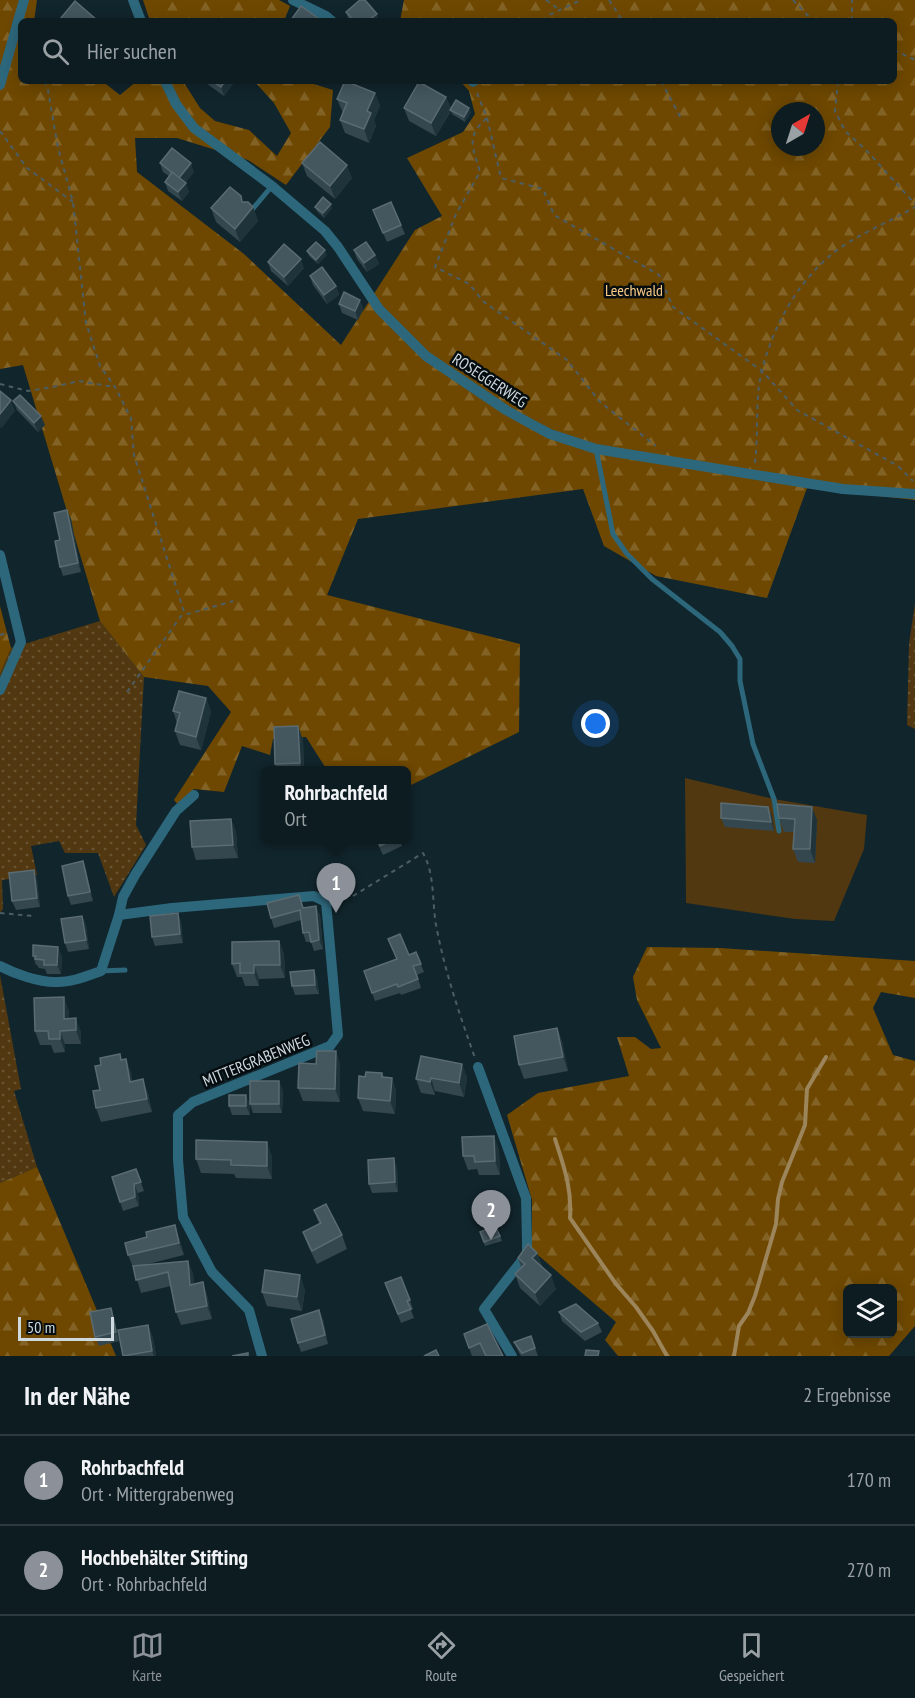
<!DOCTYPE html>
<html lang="de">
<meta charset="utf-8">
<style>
:root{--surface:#0d1c21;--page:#16252a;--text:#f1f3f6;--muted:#9aa1a5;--line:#2d3a3f;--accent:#8c9099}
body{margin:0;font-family:"PT Sans Narrow",sans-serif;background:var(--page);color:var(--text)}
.controls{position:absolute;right:18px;bottom:18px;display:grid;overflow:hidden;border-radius:9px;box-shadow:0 3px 15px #0003}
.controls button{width:54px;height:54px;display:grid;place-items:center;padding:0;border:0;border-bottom:2px solid var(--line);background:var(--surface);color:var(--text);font:30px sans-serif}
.compass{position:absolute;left:771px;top:102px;width:54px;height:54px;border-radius:50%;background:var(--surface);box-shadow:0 3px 15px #0003;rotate:39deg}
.scale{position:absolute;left:18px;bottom:15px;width:96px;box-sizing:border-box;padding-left:6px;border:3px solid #cedadf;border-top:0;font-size:16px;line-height:21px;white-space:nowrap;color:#cedadf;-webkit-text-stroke:4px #050d10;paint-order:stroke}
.you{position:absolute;left:596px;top:724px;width:21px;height:21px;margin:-15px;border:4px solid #fff;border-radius:50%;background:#1a73e8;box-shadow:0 0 0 9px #1a73e833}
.badge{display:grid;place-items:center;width:39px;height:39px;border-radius:50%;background:var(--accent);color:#fff;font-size:20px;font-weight:700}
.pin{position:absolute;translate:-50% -50px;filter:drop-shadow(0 2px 3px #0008)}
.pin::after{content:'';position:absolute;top:32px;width:21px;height:18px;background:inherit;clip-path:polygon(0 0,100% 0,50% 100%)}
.popup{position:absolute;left:261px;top:766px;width:150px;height:78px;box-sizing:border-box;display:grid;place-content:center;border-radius:9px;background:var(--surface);filter:drop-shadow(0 2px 4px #0005);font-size:20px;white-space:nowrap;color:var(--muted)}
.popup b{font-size:22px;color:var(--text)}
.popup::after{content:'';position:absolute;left:50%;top:100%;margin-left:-12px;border:12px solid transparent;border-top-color:var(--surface)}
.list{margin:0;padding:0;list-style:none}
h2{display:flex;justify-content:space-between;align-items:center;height:78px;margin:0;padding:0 24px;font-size:26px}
h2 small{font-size:20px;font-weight:400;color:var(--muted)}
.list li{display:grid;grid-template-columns:39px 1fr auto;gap:18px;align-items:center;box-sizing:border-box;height:90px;padding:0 24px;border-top:2px solid var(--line)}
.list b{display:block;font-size:22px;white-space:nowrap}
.list p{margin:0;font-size:20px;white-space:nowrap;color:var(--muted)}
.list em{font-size:20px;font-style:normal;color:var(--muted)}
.icon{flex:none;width:33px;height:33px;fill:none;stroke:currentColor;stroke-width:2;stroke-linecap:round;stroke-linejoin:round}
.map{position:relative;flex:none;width:915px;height:1356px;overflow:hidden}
.search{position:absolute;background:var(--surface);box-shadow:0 3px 15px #0003;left:18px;right:18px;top:18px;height:66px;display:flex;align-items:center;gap:15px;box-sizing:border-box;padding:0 21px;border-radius:9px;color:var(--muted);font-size:22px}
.sheet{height:258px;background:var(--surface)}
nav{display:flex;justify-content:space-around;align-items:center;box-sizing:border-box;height:84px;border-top:2px solid var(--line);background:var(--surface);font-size:16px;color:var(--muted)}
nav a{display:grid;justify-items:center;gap:3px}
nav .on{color:var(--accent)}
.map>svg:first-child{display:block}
.grass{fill:url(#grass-dots)}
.forest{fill:url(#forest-firs);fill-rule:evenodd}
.garden{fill:#513811}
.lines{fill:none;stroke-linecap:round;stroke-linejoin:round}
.stream{stroke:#9d855b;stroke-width:4}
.path{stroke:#4c5e64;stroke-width:2;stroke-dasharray:4.5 4.5;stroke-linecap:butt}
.service{stroke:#2d677c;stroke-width:5}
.minor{stroke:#2d677c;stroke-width:10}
.wall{fill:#34474f}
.shaded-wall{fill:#1f333a}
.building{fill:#44575e;stroke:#5a6b72;stroke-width:1.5}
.labels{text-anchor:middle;stroke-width:5;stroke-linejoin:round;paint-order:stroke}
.park-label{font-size:16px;fill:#f9cb89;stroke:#050d10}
.street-label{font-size:16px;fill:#cedadf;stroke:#050d10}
</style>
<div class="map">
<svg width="915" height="1356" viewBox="0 0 915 1356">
<defs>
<pattern id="grass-dots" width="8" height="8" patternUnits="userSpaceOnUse" patternTransform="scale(1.5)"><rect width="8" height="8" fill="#513811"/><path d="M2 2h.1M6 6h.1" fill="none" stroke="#695433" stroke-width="1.8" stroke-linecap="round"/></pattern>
<pattern id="forest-firs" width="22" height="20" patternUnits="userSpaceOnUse" patternTransform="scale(1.5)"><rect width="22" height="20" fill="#6e4800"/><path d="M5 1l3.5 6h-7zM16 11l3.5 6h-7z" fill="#826225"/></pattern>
</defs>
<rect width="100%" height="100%" fill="#11252c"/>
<g class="grass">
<polygon points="915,603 915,729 907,725 909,644"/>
<polygon points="100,621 144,677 136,825 146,845 114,897 98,853 65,853 59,841 31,846 37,875 2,880 3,909 0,913 0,674 11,648"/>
<polygon points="0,975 21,1089 14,1091 37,1167 0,1183"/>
</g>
<g class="forest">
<path d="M0,0H37L34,21H21V81H102L120,95L137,81H183L200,108L215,121L249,130L277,156L291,133L274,103L254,81H304L333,90L330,127L286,185L248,160L177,138H135L137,172L244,254L341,345L415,230L442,216L407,158L463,132L475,114L469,91L460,81H894V21H400L404,0H915V500L807,488L767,598L656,576L604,546L583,489L358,519L327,595L520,644L519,732L407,787L406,770H327L306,737L273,739L270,755L242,746L224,792L194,789L179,806L174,800L231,712L208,686L144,677L100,621L23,365L0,369ZM780,111H816V147H780Z"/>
<polygon points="143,0 279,0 290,6 284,21 150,21"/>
<polygon points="0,606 11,648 0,674"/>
<path d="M647,947L720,948L915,961V998L881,992L873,1008L893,1055L915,1061V1326L889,1356H618L605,1340L616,1322L532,1250V1200L507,1115L538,1093L629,1076L617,1037H635L651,1049L661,1048L637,1000L633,977ZM848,1288H892V1334H848Z"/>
<polygon points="37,1167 116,1356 0,1356 0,1183"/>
</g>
<polygon class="garden" points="685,778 774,799 867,815 864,849 834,921 795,919 686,903"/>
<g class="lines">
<g class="stream">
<path d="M555,1139C564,1167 572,1188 570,1218L616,1284L636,1307L653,1331L667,1356"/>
<polyline points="734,1356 739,1326 748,1313 755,1296 776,1224 778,1199 782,1182 805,1125 807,1089 826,1057"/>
</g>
<g class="path">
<polyline points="546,0 560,10"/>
<polyline points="609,0 623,21"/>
<polyline points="793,0 813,21"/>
<polyline points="543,21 549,15 581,0"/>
<polyline points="852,21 852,0"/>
<polyline points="894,50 915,60"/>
<polyline points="44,81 48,90 58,148 73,202 86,323 100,366 115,387 131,418 134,455 185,615"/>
<polyline points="661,81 682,120"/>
<polyline points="838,81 835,111 845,131 866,150 915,204"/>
<path d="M477,93L487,118C465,137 473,147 480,172L456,214L435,267L469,284L484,302L567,360L600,402L656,446"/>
<polyline points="487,118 501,178 543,189 554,215 659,275 673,307 762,371 797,410 898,466 913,481"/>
<polyline points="0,131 27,168 73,202"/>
<polyline points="0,384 28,391 53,387 79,381 115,387"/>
<path d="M755,463C758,438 756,410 759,385C768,332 800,273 846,244C868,230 893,220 915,207"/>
<polyline points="0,635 7,633"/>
<polyline points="127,692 181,616 233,601"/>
<path d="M344,896H353L423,853C435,874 432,902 436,925C445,972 459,1013 475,1058"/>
<polyline points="0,913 33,916"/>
</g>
<g class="service">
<polyline points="250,212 272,186"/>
<polyline points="596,449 613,534 627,554 652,579 720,632 732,646 740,659 740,681 753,744 774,799 779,831"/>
<polyline points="101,971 125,970"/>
</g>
<g class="minor">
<polyline points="133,0 141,21"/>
<polyline points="293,0 326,16 332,21"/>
<polyline points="165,81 176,104 194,128 272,186 325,231 338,247 379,309 426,356 506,410 533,425 550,434 596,449 843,489 915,494"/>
<polyline points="472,81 473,82"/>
<polyline points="0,85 24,0"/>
<polyline points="0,555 21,642 0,690"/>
<polyline points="119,915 123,897 135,875 176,811 194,795"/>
<path d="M0,966C15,974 38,982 55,982C70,983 87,976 101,971L119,915L172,908L314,896L326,902L338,1035L330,1046L193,1102L178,1115V1160L183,1217L212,1272L249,1310L262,1356"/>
<polyline points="478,1067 526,1198 527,1242 527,1254 484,1309 512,1356"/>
</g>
</g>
<g class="wall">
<polygon points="346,12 379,21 349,21"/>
<polygon points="203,81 235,81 224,96"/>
<polygon points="375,93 380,106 374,120 376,126 369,143 345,133 340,120 343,113 337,99"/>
<polygon points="446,97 451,109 471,112 465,122 452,114 451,111 436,136 409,121 404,108"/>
<polygon points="160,163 194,172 185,183 189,192 182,201 168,191 165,182 169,176 163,172"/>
<polygon points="302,163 352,178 335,199 307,176"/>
<polygon points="243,202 253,207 258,221 240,242 216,222 211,208"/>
<polygon points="315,207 332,208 324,218 317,211"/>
<polygon points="373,210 401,225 405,234 387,242"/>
<polygon points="354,250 375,255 379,264 367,272 357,259"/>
<polygon points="307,251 327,255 318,264 309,256"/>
<polygon points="268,262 304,268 288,286 271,271"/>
<polygon points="310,276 336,286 339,295 327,304 313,285"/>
<polygon points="360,300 363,309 358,320 342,313 339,304"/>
<polygon points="13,401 45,425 38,432 17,410"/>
<polygon points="71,519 81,572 63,576 60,567 60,540"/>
<polygon points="206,698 211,712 201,750 180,745 175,731 177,723 173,711"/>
<polygon points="298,726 303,740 304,771 278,771 275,764"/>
<polygon points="772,816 774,831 725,827 721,818"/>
<polygon points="779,818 817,820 815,863 798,862 793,849 794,832 784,832"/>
<polygon points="231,819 236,832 238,858 196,860 192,847"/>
<polygon points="376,840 400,840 402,846 383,855"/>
<polygon points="83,861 86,870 93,901 71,905 68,896"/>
<polygon points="37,879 40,907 16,910 12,901"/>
<polygon points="304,908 320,915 323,949 314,951 311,942 306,942 303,933 301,920 274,928 271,918"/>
<polygon points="178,913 181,922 183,943 155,946 152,937"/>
<polygon points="82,916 86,925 89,949 68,952 65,943"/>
<polygon points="388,939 409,955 416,952 424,972 417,975 421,988 401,995 400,993 375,1001 364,971 397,959"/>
<polygon points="279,941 284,954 285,978 259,979 259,986 245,986 242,977 237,977 232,964"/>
<polygon points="33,956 62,956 61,974 47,974 45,969 39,968 37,965 36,965"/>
<polygon points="314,970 317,979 319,994 295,995 292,986"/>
<polygon points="69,1011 69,1019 81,1032 81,1044 65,1044 65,1052 54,1053 51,1045 40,1045 35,1031"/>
<polygon points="557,1028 562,1041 568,1071 524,1079 519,1065"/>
<polygon points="336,1051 340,1065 340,1102 303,1101 298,1088 316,1064"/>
<polygon points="122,1060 131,1072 132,1081 148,1093 152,1112 101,1122 96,1108 100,1090"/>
<polygon points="462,1064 467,1078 464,1097 435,1091 435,1095 421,1093 416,1079"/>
<polygon points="382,1073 384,1077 392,1078 396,1091 395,1114 363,1111 358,1098 365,1077"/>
<polygon points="283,1090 282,1113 253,1113 250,1104"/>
<polygon points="246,1095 250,1115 232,1115 229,1106"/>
<polygon points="499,1149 500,1175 479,1175 477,1169 468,1170 463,1156"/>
<polygon points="272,1156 272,1179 236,1178 234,1174 201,1173 196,1159"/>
<polygon points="397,1167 398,1192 372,1193 369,1184"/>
<polygon points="136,1169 144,1191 138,1193 139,1206 123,1211 112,1177"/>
<polygon points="314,1210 342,1235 347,1249 317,1264 308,1246 303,1232 319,1224"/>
<polygon points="480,1232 500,1236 502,1241 485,1246"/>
<polygon points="179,1237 184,1255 140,1266 188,1261 193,1274 194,1284 203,1282 207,1295 212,1319 181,1325 176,1312 171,1286 141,1293 133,1267 128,1255"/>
<polygon points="537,1253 542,1266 542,1267 556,1289 540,1306 520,1288 515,1274 521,1267 518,1258"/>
<polygon points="401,1277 413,1309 411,1310 414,1318 401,1323 385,1283"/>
<polygon points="305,1289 302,1311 267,1306 262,1292"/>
<polygon points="559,1312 598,1323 602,1332 585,1341 562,1321"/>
<polygon points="114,1317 119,1341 99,1346 95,1337"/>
<polygon points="323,1319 328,1344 301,1352 298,1343"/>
<polygon points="148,1325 153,1338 156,1356 123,1356"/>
<polygon points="464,1334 503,1356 472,1356"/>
<polygon points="531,1336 538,1356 521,1356 518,1351 514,1342"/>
</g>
<g class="shaded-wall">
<polygon points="377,14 379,21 368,21"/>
<polygon points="225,81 235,81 224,96 221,87"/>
<polygon points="375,93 380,106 374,120 376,126 369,143 364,129 367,111"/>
<polygon points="446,97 451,110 436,136 431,123"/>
<polygon points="469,108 471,112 465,122 464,117"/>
<polygon points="191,163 194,172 182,187 179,178"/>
<polygon points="347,165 352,178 335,199 330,186"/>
<polygon points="186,183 189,192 182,201 178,192"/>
<polygon points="331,204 332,208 324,218 323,213"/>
<polygon points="253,207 258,221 240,242 235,229"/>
<polygon points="325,250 327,255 318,264 316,260"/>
<polygon points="375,255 379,264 367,272 364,263"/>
<polygon points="301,259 304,268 288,286 284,277"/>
<polygon points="336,286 339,295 327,304 324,295"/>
<polygon points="360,300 363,309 358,320 355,311"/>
<polygon points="11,400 15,411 1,429 0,426 0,414"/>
<polygon points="41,416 45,425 38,432 34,423"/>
<polygon points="67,510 71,519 81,572 78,563"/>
<polygon points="206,698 211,712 201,750 196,737"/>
<polygon points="298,726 303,740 304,771 302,771 300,763"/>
<polygon points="768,807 772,816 774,831 771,822"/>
<polygon points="812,807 817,820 815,863 810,849"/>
<polygon points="231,819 236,832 238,858 233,845"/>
<polygon points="83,861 86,870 93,901 90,892"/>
<polygon points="34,870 37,879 40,907 37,898"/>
<polygon points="316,906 320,915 323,949 319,940"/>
<polygon points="178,913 181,922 183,943 180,934"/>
<polygon points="82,916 86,925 89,949 86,940"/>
<polygon points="279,941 284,954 285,978 280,965"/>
<polygon points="58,947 62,956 61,974 57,965"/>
<polygon points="254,965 259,979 259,986 254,973"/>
<polygon points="314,970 317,979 319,994 315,985"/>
<polygon points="64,997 69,1011 69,1032 64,1019"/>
<polygon points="76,1018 81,1032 81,1044 76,1030"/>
<polygon points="557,1028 562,1041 568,1071 563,1057"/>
<polygon points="60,1031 65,1044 65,1052 60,1039"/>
<polygon points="336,1051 340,1065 340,1102 335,1089"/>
<polygon points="126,1059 131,1072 135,1095 130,1082"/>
<polygon points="462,1064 467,1078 464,1097 459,1083"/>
<polygon points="392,1078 396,1091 395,1114 390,1101"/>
<polygon points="431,1078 435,1091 435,1095 430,1082"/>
<polygon points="143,1079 148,1093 152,1112 147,1099"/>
<polygon points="279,1081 283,1090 282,1113 279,1104"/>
<polygon points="246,1095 250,1104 250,1115 246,1106"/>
<polygon points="494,1136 499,1149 500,1175 495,1161"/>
<polygon points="267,1142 272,1156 272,1179 267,1166"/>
<polygon points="394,1158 397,1167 398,1192 395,1182"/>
<polygon points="134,1184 138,1193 139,1206 135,1197"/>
<polygon points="175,1225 179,1237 184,1255 179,1243"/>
<polygon points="537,1253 542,1266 537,1272 532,1258"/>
<polygon points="188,1261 193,1274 195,1298 190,1285"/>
<polygon points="300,1275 305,1289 302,1311 297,1297"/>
<polygon points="551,1275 556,1289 540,1306 535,1293"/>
<polygon points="203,1282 207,1295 212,1319 207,1306"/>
<polygon points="111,1308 114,1317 119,1341 116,1332"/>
<polygon points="319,1310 323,1319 328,1344 325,1335"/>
<polygon points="148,1325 153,1338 156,1356 154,1356 152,1351"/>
</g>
<g class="building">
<polygon points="360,0 365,0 377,14 368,21 354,21 346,12"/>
<polygon points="75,1 98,21 63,21 60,19"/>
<polygon points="301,6 322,21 292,21 291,20"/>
<polygon points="212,81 225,81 221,87"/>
<polygon points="345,81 375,93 367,111 371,113 364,129 340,120 347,103 337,99"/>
<polygon points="419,82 446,97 431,123 404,108"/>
<polygon points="456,100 469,108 464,117 450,110"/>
<polygon points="320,142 347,165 330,186 302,163"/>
<polygon points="172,148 191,163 179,178 160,163"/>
<polygon points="172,172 186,183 178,192 165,182"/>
<polygon points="230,187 241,196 242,202 248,202 253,207 235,229 211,208"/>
<polygon points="323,197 331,204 323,213 315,207"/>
<polygon points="391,202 401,225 383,233 373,210"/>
<polygon points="316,242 325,250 316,260 307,251"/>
<polygon points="366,242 375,255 364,263 354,250"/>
<polygon points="284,244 301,259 284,277 268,262"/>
<polygon points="322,267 336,286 324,295 310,276"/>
<polygon points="344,292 360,300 355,311 339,304"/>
<polygon points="0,391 11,400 0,414"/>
<polygon points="20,395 41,416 34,423 13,401"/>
<polygon points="67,510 78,563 60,567 55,541 60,540 54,513"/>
<polygon points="179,691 206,698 196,737 175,731 180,713 173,711"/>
<polygon points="298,726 300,763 275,764 274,727"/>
<polygon points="721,803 768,807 771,822 721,818"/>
<polygon points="777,804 812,807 810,849 793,849 795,819 779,818"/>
<polygon points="231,819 233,845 192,847 190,821"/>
<polygon points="377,840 393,840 380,846"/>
<polygon points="83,861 90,892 68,896 62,866"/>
<polygon points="34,870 37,898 12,901 9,873"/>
<polygon points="299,895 303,908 316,906 319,940 311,942 309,932 303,933 300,910 271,918 267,903"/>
<polygon points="178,913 180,934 152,937 150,916"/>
<polygon points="82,916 86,940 65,943 61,919"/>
<polygon points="400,934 409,955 416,952 421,964 413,966 418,979 398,987 397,984 372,993 364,971 397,959 388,939"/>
<polygon points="279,941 280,965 254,965 254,973 240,973 240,963 232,964 232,942"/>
<polygon points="33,945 58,947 57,965 44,965 44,960 35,959 36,956 33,956"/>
<polygon points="314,970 315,985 292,986 290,972"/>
<polygon points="64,997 64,1019 76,1018 76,1030 60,1031 60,1039 49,1039 48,1031 35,1031 34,998"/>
<polygon points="557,1028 563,1057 519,1065 514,1036"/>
<polygon points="317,1051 336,1051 335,1089 298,1088 299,1063 316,1064"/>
<polygon points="120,1054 121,1060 126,1059 130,1082 143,1079 147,1099 96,1108 93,1091 100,1090 95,1066 101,1065 100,1058"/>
<polygon points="421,1056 462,1064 459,1083 431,1078 430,1082 416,1079"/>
<polygon points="366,1072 382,1073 382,1077 392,1078 390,1101 358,1098 359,1076 365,1077"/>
<rect x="250" y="1081" width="29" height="23"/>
<rect x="229" y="1095" width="17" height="11"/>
<polygon points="494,1136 495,1161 475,1162 474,1156 463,1156 462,1137"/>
<polygon points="196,1140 267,1142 267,1166 231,1165 231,1160 196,1159"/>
<polygon points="394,1158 395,1182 369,1184 368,1160"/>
<polygon points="136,1169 141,1182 134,1184 135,1197 120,1202 112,1177"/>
<polygon points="326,1204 342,1235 312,1251 303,1232 321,1223 314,1210"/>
<polygon points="175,1225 179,1243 128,1255 125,1243 147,1237 146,1232"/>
<polygon points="495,1226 500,1236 484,1242 480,1232"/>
<polygon points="528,1244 537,1253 532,1258 551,1275 535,1293 515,1274 525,1264 518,1258"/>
<polygon points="188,1261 190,1285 203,1282 207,1306 176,1312 168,1272 136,1280 133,1266"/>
<polygon points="265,1270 300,1275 297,1297 262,1292"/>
<polygon points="401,1277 410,1300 407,1301 411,1309 398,1314 385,1283"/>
<polygon points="576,1304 598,1323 581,1332 559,1312"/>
<polygon points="111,1308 116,1332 95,1337 90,1312"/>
<polygon points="319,1310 325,1335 298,1343 291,1319"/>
<polygon points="487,1324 503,1356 486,1356 480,1343 469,1348 464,1334"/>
<polygon points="148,1325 152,1351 123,1356 118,1330"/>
<polygon points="531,1336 535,1348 522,1353 514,1342"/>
<polygon points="436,1350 439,1356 424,1356"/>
<polygon points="586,1350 599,1351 598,1356 585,1356"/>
<polygon points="248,1353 248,1356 232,1356"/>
</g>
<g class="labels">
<g class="park-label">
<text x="634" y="296">Leechwald</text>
</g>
<g class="street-label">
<text transform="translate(490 380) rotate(33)" y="6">ROSEGGERWEG</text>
<text transform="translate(256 1060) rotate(-22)" y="6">MITTERGRABENWEG</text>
</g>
</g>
</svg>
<div class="controls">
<button><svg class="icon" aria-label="layers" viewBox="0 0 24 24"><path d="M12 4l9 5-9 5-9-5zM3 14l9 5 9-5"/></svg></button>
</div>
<svg class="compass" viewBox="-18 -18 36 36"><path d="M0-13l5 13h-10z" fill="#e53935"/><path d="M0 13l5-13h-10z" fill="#9aa1a5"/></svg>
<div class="scale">50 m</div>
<div class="you"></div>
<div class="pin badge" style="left:336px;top:913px">1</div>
<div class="popup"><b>Rohrbachfeld</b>Ort</div>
<div class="pin badge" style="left:491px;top:1240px">2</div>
<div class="search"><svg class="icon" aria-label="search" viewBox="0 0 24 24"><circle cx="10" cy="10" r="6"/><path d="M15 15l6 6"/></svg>Hier suchen</div>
</div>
<section class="sheet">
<h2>In der Nähe<small>2 Ergebnisse</small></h2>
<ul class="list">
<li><span class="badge">1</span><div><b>Rohrbachfeld</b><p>Ort · Mittergrabenweg</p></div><em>170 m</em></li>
<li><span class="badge">2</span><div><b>Hochbehälter Stifting</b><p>Ort · Rohrbachfeld</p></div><em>270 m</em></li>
</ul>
</section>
<nav>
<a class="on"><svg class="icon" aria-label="map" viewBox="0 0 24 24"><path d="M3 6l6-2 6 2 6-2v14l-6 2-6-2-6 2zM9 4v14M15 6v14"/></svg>Karte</a>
<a><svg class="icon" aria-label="directions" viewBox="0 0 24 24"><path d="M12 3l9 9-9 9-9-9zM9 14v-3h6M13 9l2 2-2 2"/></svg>Route</a>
<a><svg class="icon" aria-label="saved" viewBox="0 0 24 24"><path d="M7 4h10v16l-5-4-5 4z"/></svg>Gespeichert</a>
</nav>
